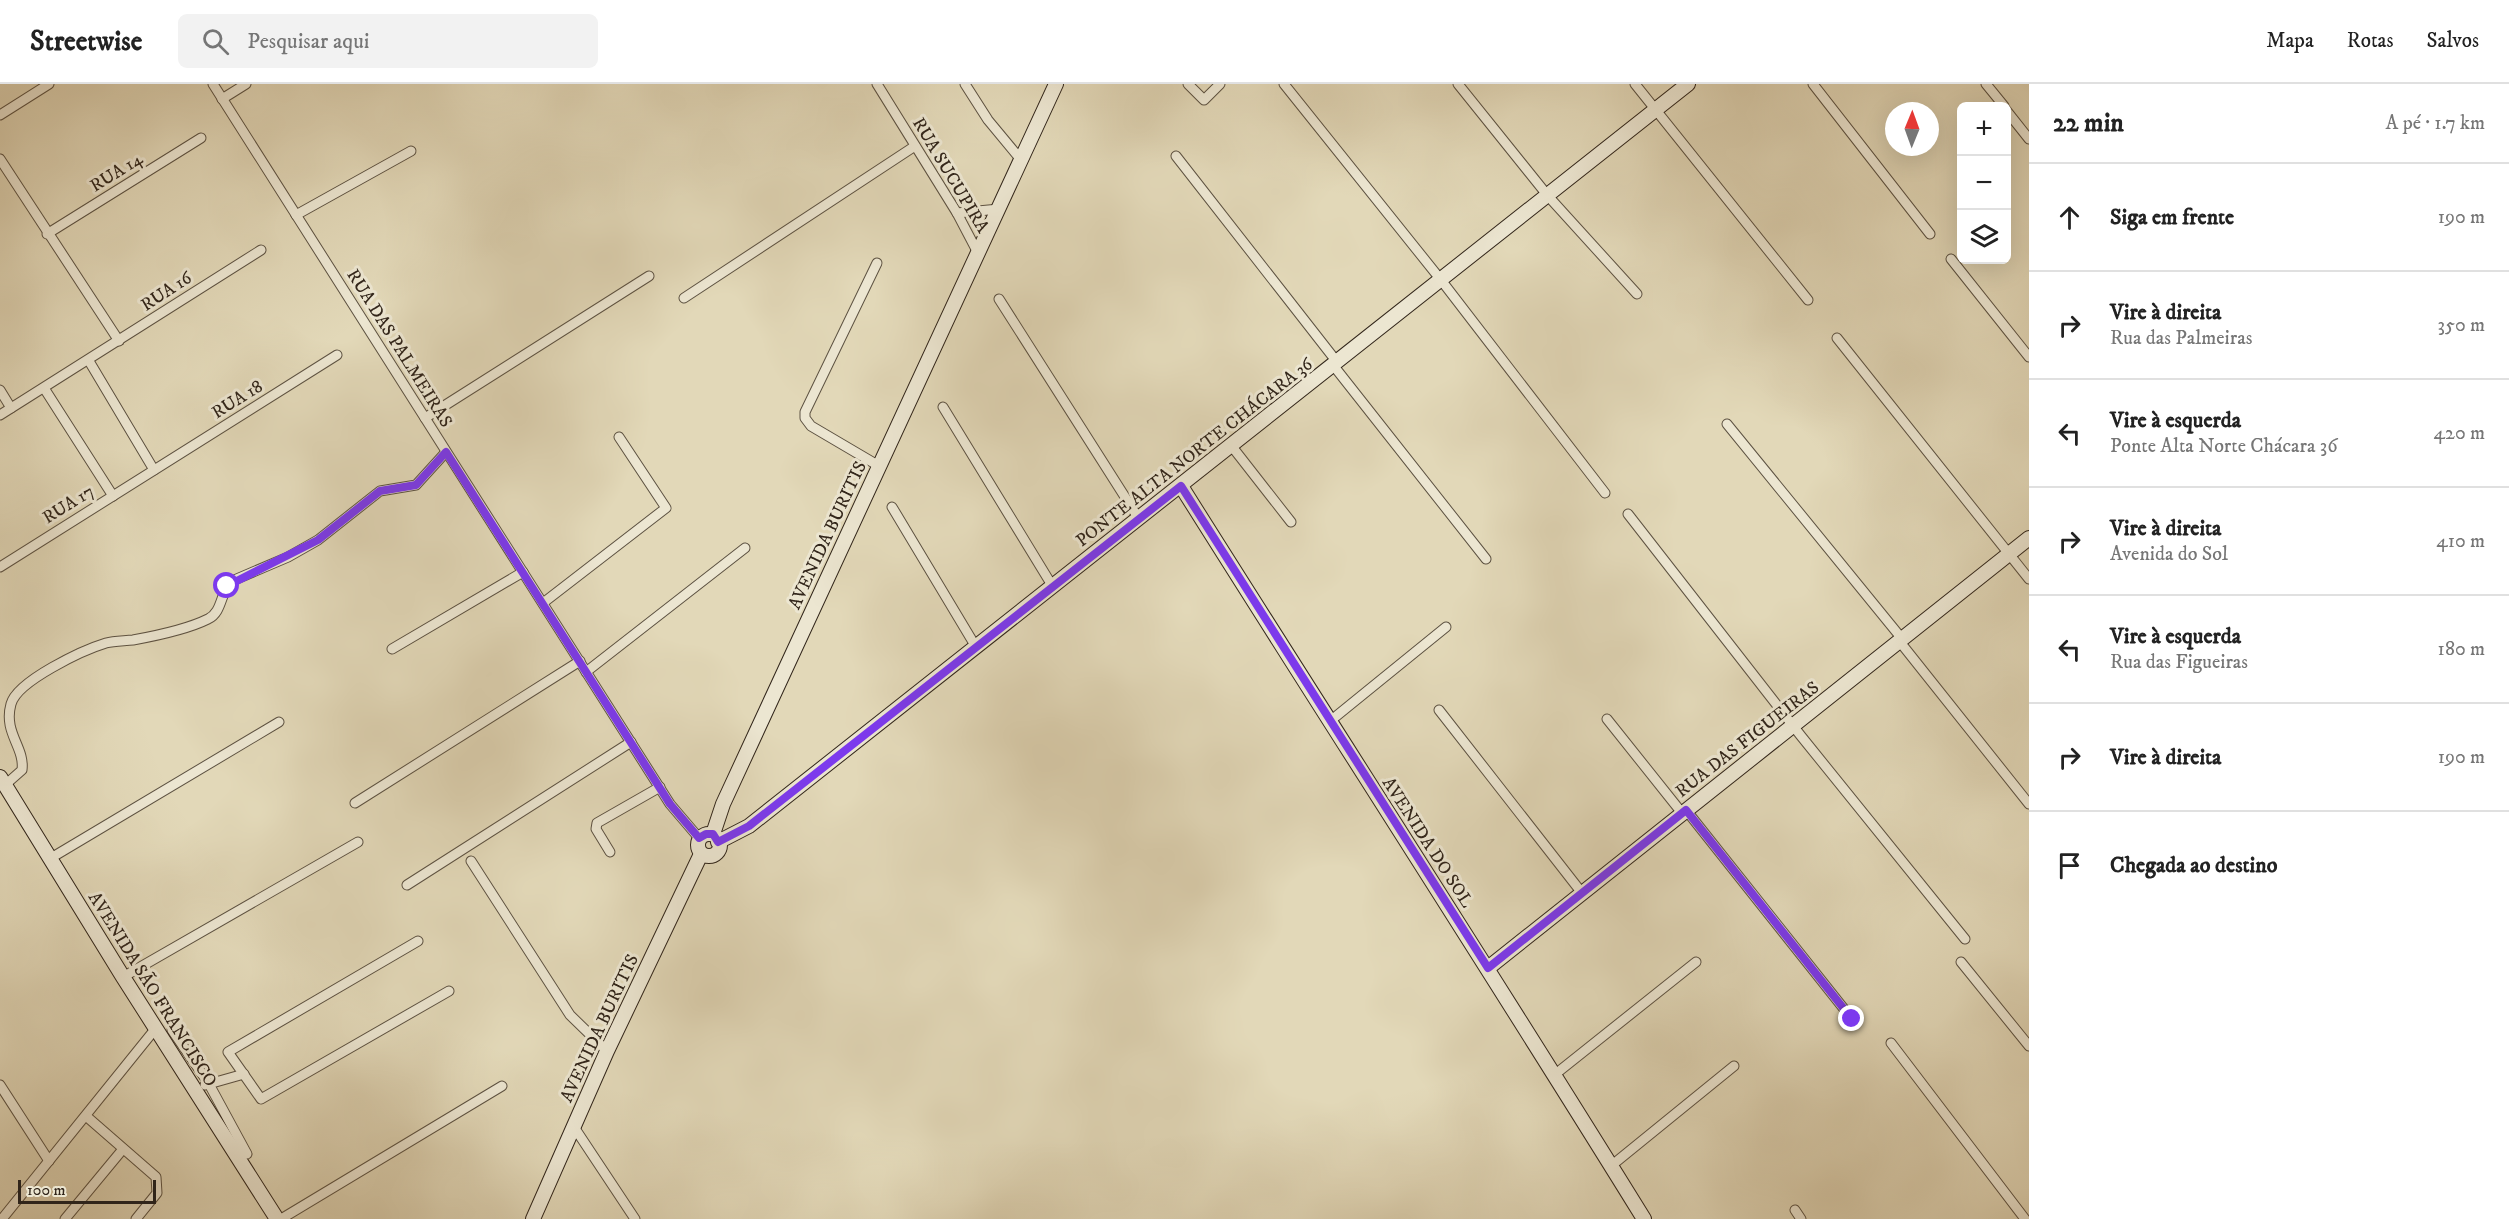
<!DOCTYPE html>
<html lang="pt">
<meta charset="utf-8">
<style>
:root{--surface:#fff;--page:#f2f2f2;--text:#222;--muted:#767676;--line:#e0e0e0}
body{margin:0;font-family:"IM FELL DW Pica",serif;background:var(--page);color:var(--text)}
.controls{position:absolute;right:18px;top:18px;display:grid;overflow:hidden;border-radius:9px;box-shadow:0 6px 24px #0002}
.controls button{width:54px;height:54px;display:grid;place-items:center;padding:0;border:0;border-bottom:2px solid var(--line);background:var(--surface);color:var(--text);font:30px sans-serif}
.compass{position:absolute;left:1885px;top:18px;width:54px;height:54px;border-radius:50%;background:var(--surface);box-shadow:0 6px 24px #0002;rotate:1deg}
.scale{position:absolute;left:18px;bottom:15px;width:138px;box-sizing:border-box;padding-left:6px;border:3px solid #31251a;border-top:0;font-size:16px;line-height:21px;white-space:nowrap;color:#31251a;-webkit-text-stroke:4px #ece6d1;paint-order:stroke}
.stop{position:absolute;width:18px;height:18px;margin:-14px;border:4px solid #7c3aed;border-radius:50%;background:#fff}
.stop.end{background:#7c3aed;border-color:#fff;box-shadow:0 2px 6px #0008}
.list{margin:0;padding:0;list-style:none}
h2{display:flex;justify-content:space-between;align-items:center;height:78px;margin:0;padding:0 24px;font-size:26px}
h2 small{font-size:20px;font-weight:400;color:var(--muted)}
.list li{display:grid;grid-template-columns:39px 1fr auto;gap:18px;align-items:center;box-sizing:border-box;height:108px;padding:0 24px;border-top:2px solid var(--line)}
.list b{display:block;font-size:22px;white-space:nowrap}
.list p{margin:0;font-size:20px;white-space:nowrap;color:var(--muted)}
.list em{font-size:20px;font-style:normal;color:var(--muted)}
.icon{flex:none;width:33px;height:33px;fill:none;stroke:currentColor;stroke-width:2;stroke-linecap:round;stroke-linejoin:round}
.map{position:relative;flex:none;width:2029px;height:1135px;overflow:hidden}
header{display:flex;align-items:center;gap:36px;box-sizing:border-box;height:84px;padding:0 30px;background:var(--surface);border-bottom:2px solid var(--line)}
header strong{font-size:28px}
nav{display:flex;gap:33px;margin-inline-start:auto;font-size:21px}
.search{width:420px;height:54px;background:var(--page);display:flex;align-items:center;gap:15px;box-sizing:border-box;padding:0 21px;border-radius:9px;color:var(--muted);font-size:22px}
main{display:flex}
aside{flex:1;background:var(--surface)}
.map>svg:first-child{display:block}
.lines{fill:none;stroke-linecap:round;stroke-linejoin:round}
.street-casing{stroke:#5d5242;stroke-width:11}
.secondary-casing{stroke:#31251a;stroke-width:16}
.street{stroke:#ece6d1;stroke-width:9}
.secondary{stroke:#ece6d1;stroke-width:14}
.route{stroke:#7c3aed;stroke-width:8}
.labels{text-anchor:middle;stroke-width:6;stroke-linejoin:round;paint-order:stroke}
.street-label{font-size:18px;fill:#31251a;stroke:#ece6d1}
</style>
<header>
<strong>Streetwise</strong>
<div class="search"><svg class="icon" aria-label="search" viewBox="0 0 24 24"><circle cx="10" cy="10" r="6"/><path d="M15 15l6 6"/></svg>Pesquisar aqui</div>
<nav><a>Mapa</a><a>Rotas</a><a>Salvos</a></nav>
</header>
<main>
<div class="map">
<svg width="2029" height="1135" viewBox="0 0 2029 1135">
<rect width="100%" height="100%" fill="#e2d8b8"/>
<filter id="stains"><feTurbulence type="fractalNoise" baseFrequency=".00333" numOctaves="4"/><feColorMatrix values="0 0 0 0 .2 0 0 0 0 .09 0 0 0 0 .02 0 0 0 .5 -.17"/></filter>
<radialGradient id="worn" r=".72"><stop offset=".6" stop-color="#630" stop-opacity="0"/><stop offset="1" stop-color="#630" stop-opacity=".3"/></radialGradient>
<g class="lines">
<defs>
<g id="street">
<polyline points="213,0 670,720 699,754"/>
<polyline points="877,0 957,129 978,169"/>
<polyline points="965,0 988,36 1022,77"/>
<polyline points="1188,0 1204,16 1220,0"/>
<polyline points="1284,0 1441,196 1605,409"/>
<polyline points="1458,0 1548,112 1637,210"/>
<polyline points="1635,0 1808,216"/>
<polyline points="1813,0 1930,150"/>
<polyline points="1986,0 2004,22"/>
<polyline points="222,15 246,0"/>
<polyline points="2006,26 2029,55"/>
<polyline points="0,31 49,0"/>
<polyline points="1176,72 1337,278"/>
<polyline points="0,75 119,257"/>
<polyline points="957,129 999,125"/>
<polyline points="296,131 411,67"/>
<polyline points="47,150 201,54"/>
<polyline points="1951,175 2029,273"/>
<polyline points="877,179 805,328 805,334 811,342 879,382"/>
<polyline points="684,214 915,62"/>
<polyline points="999,215 1139,435"/>
<polyline points="1837,254 2029,495"/>
<polyline points="89,277 154,386"/>
<polyline points="1333,281 1486,475"/>
<polyline points="44,304 113,412"/>
<polyline points="0,306 11,324"/>
<polyline points="943,323 1053,503"/>
<polyline points="0,331 261,166"/>
<polyline points="425,334 649,192"/>
<polyline points="1727,340 1903,556"/>
<polyline points="1230,360 1291,438"/>
<polyline points="892,423 976,563"/>
<polyline points="1628,430 1801,652 1965,855"/>
<polyline points="0,483 337,271"/>
<polyline points="543,519 666,424 619,353"/>
<polyline points="1900,558 2029,720"/>
<polyline points="392,565 523,488"/>
<polyline points="586,588 745,464"/>
<polyline points="1439,626 1582,809"/>
<polyline points="1607,635 1682,729"/>
<polyline points="1329,638 1446,543"/>
<path d="M5,701L22,686C25,663 3,649 11,620C17,597 83,566 106,559C114,557 124,557 133,556C155,552 188,545 208,535C223,528 220,507 232,497L288,473L318,456L380,407L416,401L446,368"/>
<polyline points="355,719 580,577"/>
<polyline points="1686,726 1852,935"/>
<polyline points="610,768 596,745 597,739 660,703"/>
<polyline points="51,774 279,638"/>
<polyline points="471,777 570,931 607,967"/>
<polyline points="407,801 631,658"/>
<polyline points="418,857 228,968 261,1015 449,907"/>
<polyline points="1961,878 2029,962"/>
<polyline points="123,893 358,758"/>
<polyline points="172,946 209,1000 247,1070"/>
<polyline points="1891,959 2025,1135"/>
<polyline points="1553,992 1696,878"/>
<polyline points="0,1001 49,1077"/>
<polyline points="205,1001 244,990"/>
<polyline points="86,1032 156,1093 157,1109 136,1135"/>
<polyline points="574,1043 635,1135"/>
<polyline points="1611,1082 1734,982"/>
<polyline points="1795,1126 1801,1135"/>
<polyline points="2,1135 156,944"/>
<polyline points="65,1135 123,1065"/>
<polyline points="281,1135 502,1002"/>
</g>
<g id="secondary">
<path d="M1181,402C1335,647 1492,889 1644,1135"/>
<polyline points="0,693 123,893 277,1135"/>
<circle cx="709" cy="761" r="11"/>
<polyline points="713,750 723,720 1056,0"/>
<polyline points="718,758 749,742 1688,0"/>
<polyline points="1488,884 2029,454"/>
<polyline points="533,1135 607,967 701,770"/>
</g>
</defs>
<use href="#street" class="street-casing"/>
<use href="#secondary" class="secondary-casing"/>
<use href="#street" class="street"/>
<use href="#secondary" class="secondary"/>
</g>
<g class="lines">
<polyline class="route" points="227,502 318,456 380,407 416,401 446,368 670,720 699,754 706,750 713,750 718,758 749,742 1181,402 1488,884 1686,726 1852,935"/>
</g>
<g class="labels">
<g class="street-label">
<text transform="translate(116 88) rotate(-32)" y="6">RUA 14</text>
<text transform="translate(951 91) rotate(59)" y="6">RUA SUCUPIRA</text>
<text transform="translate(166 207) rotate(-33)" y="6">RUA 16</text>
<text transform="translate(400 264) rotate(58)" y="6">RUA DAS PALMEIRAS</text>
<text transform="translate(237 315) rotate(-32)" y="6">RUA 18</text>
<text transform="translate(1194 368) rotate(-38)" y="6">PONTE ALTA NORTE CHÁCARA 36</text>
<text transform="translate(68 420) rotate(-32)" y="6">RUA 17</text>
<text transform="translate(827 451) rotate(-65)" y="6">AVENIDA BURITIS</text>
<text transform="translate(1747 655) rotate(-38)" y="6">RUA DAS FIGUEIRAS</text>
<text transform="translate(1428 758) rotate(57)" y="6">AVENIDA DO SOL</text>
<text transform="translate(153 905) rotate(58)" y="6">AVENIDA SÃO FRANCISCO</text>
<text transform="translate(599 944) rotate(-65)" y="6">AVENIDA BURITIS</text>
</g>
</g>
<rect width="100%" height="100%" filter="url(#stains)"/>
<rect width="100%" height="100%" fill="url(#worn)"/>
</svg>
<div class="controls">
<button>+</button>
<button>−</button>
<button><svg class="icon" aria-label="layers" viewBox="0 0 24 24"><path d="M12 4l9 5-9 5-9-5zM3 14l9 5 9-5"/></svg></button>
</div>
<svg class="compass" viewBox="-18 -18 36 36"><path d="M0-13l5 13h-10z" fill="#e53935"/><path d="M0 13l5-13h-10z" fill="#767676"/></svg>
<div class="scale">100 m</div>
<div class="stop" style="left:227px;top:502px"></div>
<div class="stop end" style="left:1852px;top:935px"></div>
</div>
<aside>
<h2>22 min<small>A pé · 1.7 km</small></h2>
<ul class="list">
<li><svg class="icon" aria-label="ahead" viewBox="0 0 24 24"><path d="M12 20V5M6 11l6-6 6 6"/></svg><div><b>Siga em frente</b></div><em>190 m</em></li>
<li><svg class="icon" aria-label="right" viewBox="0 0 24 24"><path d="M7 20v-9h11M14 6l5 5-5 5"/></svg><div><b>Vire à direita</b><p>Rua das Palmeiras</p></div><em>350 m</em></li>
<li><svg class="icon" aria-label="left" viewBox="0 0 24 24"><path d="M17 20v-9H6M10 6l-5 5 5 5"/></svg><div><b>Vire à esquerda</b><p>Ponte Alta Norte Chácara 36</p></div><em>420 m</em></li>
<li><svg class="icon" aria-label="right" viewBox="0 0 24 24"><path d="M7 20v-9h11M14 6l5 5-5 5"/></svg><div><b>Vire à direita</b><p>Avenida do Sol</p></div><em>410 m</em></li>
<li><svg class="icon" aria-label="left" viewBox="0 0 24 24"><path d="M17 20v-9H6M10 6l-5 5 5 5"/></svg><div><b>Vire à esquerda</b><p>Rua das Figueiras</p></div><em>180 m</em></li>
<li><svg class="icon" aria-label="right" viewBox="0 0 24 24"><path d="M7 20v-9h11M14 6l5 5-5 5"/></svg><div><b>Vire à direita</b></div><em>190 m</em></li>
<li><svg class="icon" aria-label="arrive" viewBox="0 0 24 24"><path d="M6 21V4h12l-3 4 3 4H6"/></svg><div><b>Chegada ao destino</b></div></li>
</ul>
</aside>
</main>
